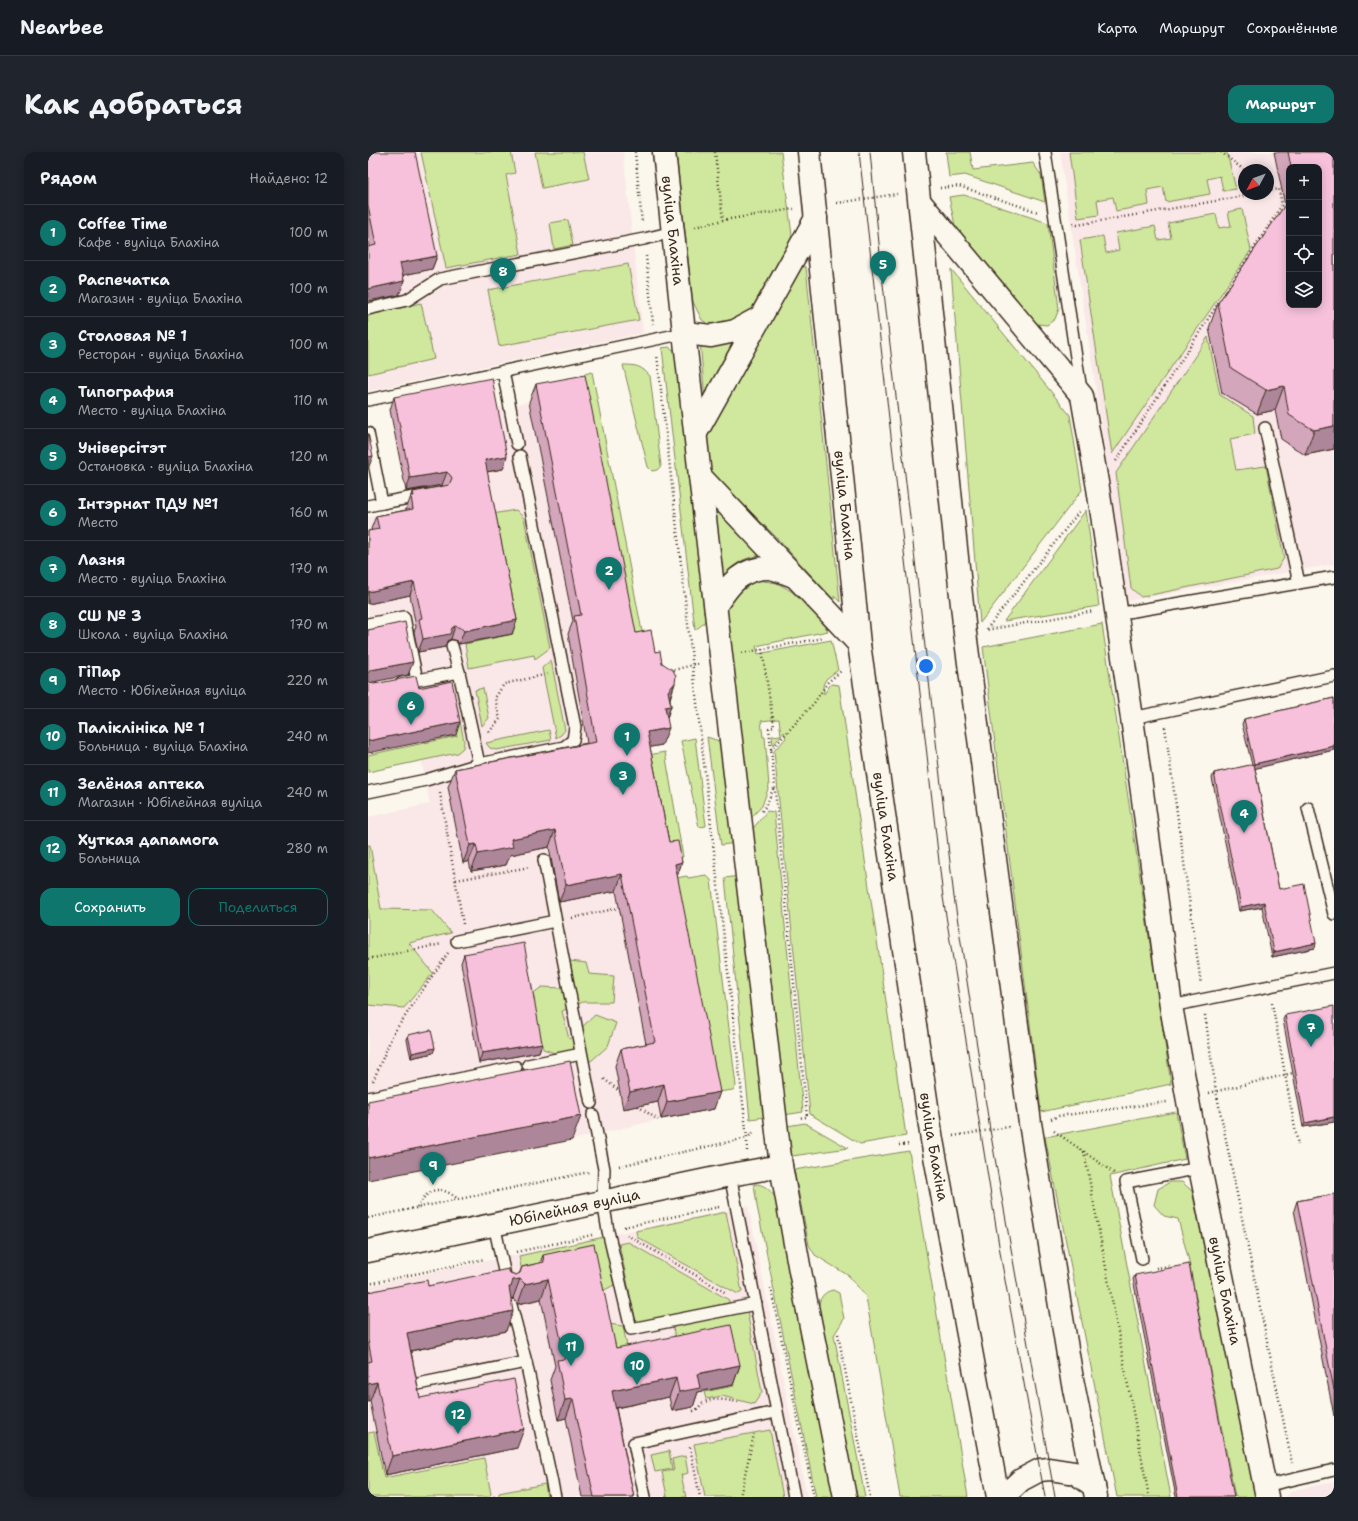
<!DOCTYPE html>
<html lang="ru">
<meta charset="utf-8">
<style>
:root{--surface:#171b24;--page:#20242c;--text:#f1f3f6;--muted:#9ea1a6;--line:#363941;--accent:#0f766e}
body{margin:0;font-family:"Shantell Sans",sans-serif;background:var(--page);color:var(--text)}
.controls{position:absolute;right:12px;top:12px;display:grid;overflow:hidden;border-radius:8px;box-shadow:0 2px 10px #0003}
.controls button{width:36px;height:36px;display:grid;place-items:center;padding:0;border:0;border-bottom:1px solid var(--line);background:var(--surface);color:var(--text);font:20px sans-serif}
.compass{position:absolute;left:870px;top:12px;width:36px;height:36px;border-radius:50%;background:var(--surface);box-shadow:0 2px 10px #0003;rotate:229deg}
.you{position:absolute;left:558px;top:514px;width:14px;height:14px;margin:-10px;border:3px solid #fff;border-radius:50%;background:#1a73e8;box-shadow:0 0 0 6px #1a73e833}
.badge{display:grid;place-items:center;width:26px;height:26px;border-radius:50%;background:var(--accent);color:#fff;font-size:13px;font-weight:700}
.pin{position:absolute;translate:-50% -33px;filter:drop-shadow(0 1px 2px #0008)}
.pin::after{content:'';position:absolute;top:21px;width:14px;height:12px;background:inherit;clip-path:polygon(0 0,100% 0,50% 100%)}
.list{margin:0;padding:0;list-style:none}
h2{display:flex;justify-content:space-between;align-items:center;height:52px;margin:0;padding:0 16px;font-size:17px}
h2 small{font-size:13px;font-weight:400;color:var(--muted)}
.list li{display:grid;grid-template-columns:26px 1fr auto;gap:12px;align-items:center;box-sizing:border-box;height:56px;padding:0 16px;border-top:1px solid var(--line)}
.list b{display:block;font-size:15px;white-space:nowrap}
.list p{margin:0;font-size:13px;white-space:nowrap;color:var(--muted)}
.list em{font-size:13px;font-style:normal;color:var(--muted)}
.actions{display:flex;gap:8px;padding:12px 16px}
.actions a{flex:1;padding:9px 0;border:1px solid var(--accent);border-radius:12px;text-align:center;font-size:14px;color:var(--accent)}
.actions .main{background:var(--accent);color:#fff}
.icon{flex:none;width:22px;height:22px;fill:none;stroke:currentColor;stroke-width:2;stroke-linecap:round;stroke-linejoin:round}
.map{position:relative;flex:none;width:966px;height:1345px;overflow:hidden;border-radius:12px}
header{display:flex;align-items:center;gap:24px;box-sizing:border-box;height:56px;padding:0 20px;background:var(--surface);border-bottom:1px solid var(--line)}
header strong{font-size:19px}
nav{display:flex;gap:22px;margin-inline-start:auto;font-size:14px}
.intro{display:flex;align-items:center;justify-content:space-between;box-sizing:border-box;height:96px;padding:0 24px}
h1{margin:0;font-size:28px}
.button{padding:10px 18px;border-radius:12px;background:var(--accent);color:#fff;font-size:14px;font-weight:700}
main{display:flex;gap:24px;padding:0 24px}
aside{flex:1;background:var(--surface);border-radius:12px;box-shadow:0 2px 10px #0003}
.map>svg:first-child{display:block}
.built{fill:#fae7e7;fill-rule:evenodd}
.green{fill:#d0e89e;stroke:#86895e}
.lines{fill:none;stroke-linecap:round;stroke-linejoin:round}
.lane-casing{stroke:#3b2a1e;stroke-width:14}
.street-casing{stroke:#3b2a1e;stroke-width:25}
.secondary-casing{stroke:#3b2a1e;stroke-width:25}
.path{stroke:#3b2a1e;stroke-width:2.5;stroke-dasharray:1 3;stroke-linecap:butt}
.lane{stroke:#fbf7ec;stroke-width:11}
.street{stroke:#fbf7ec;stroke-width:22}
.secondary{stroke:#fbf7ec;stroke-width:22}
.tram{stroke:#3b2a1e;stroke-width:1}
.wall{fill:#d4a6bc;stroke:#3b2a1e;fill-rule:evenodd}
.shaded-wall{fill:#ad8799;stroke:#3b2a1e}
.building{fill:#f7c1db;stroke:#3b2a1e}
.labels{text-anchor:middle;stroke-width:3;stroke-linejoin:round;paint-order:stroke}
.street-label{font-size:15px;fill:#3b2a1e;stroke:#fbf7ec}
</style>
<header>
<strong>Nearbee</strong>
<nav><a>Карта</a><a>Маршрут</a><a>Сохранённые</a></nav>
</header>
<div class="intro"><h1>Как добраться</h1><a class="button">Маршрут</a></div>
<main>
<aside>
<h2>Рядом<small>Найдено: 12</small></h2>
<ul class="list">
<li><span class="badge">1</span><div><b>Coffee Time</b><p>Кафе · вуліца Блахіна</p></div><em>100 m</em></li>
<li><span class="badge">2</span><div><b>Распечатка</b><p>Магазин · вуліца Блахіна</p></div><em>100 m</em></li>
<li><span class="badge">3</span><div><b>Столовая № 1</b><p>Ресторан · вуліца Блахіна</p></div><em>100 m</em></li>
<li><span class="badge">4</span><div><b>Типография</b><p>Место · вуліца Блахіна</p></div><em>110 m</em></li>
<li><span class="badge">5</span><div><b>Універсітэт</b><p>Остановка · вуліца Блахіна</p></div><em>120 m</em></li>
<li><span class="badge">6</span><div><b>Інтэрнат ПДУ №1</b><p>Место</p></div><em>160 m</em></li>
<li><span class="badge">7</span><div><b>Лазня</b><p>Место · вуліца Блахіна</p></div><em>170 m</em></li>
<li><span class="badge">8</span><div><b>СШ № 3</b><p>Школа · вуліца Блахіна</p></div><em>170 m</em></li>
<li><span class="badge">9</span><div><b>ГіПар</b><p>Место · Юбілейная вуліца</p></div><em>220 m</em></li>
<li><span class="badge">10</span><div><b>Паліклініка № 1</b><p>Больница · вуліца Блахіна</p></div><em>240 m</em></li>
<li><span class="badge">11</span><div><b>Зелёная аптека</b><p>Магазин · Юбілейная вуліца</p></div><em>240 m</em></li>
<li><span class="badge">12</span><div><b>Хуткая дапамога</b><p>Больница</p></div><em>280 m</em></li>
</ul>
<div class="actions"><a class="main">Сохранить</a><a>Поделиться</a></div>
</aside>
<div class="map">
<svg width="966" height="1345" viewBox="0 0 966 1345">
<rect width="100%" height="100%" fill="#fbf7ec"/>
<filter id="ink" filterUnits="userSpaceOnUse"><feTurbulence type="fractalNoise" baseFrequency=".025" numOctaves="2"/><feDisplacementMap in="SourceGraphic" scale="8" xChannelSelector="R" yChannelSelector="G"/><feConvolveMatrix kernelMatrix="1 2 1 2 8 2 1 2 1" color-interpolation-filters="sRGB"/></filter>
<g filter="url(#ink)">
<g class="built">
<polygon points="0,0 255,0 275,181 0,239"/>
<path d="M692,0H966V412L760,449ZM921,15H951V153H921ZM876,18H900V42H876Z"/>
<polygon points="119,239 123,257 211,240 268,598 301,729 346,957 293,967 204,988 0,1028 0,665 62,652 50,591 0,601 0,365 38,357 37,336 22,258"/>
<polygon points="380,1054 439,1345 0,1345 0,1134"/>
<polygon points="966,1330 966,1345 917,1345 926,1338"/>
</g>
<g class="green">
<polygon points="53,0 143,0 147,21 138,23 153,102 78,116"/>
<polygon points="167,0 215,0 221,27 174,36"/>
<polygon points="308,0 413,0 424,83 421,95 387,158 365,172 345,175 334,168 325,150"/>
<polygon points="578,0 602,0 605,18 665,11 673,23 677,50 597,23 581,25"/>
<polygon points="701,0 857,0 859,1 868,37 855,39 852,24 839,27 842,42 798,50 795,35 779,38 781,53 748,59 745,45 729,48 731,63 710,66"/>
<polygon points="596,43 680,71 691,157 687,167 679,173 670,172 663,168 588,78 581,45"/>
<polygon points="874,57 883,98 744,302 712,88 735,84 738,101 751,98 748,81 787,74 790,88 803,86 800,71 848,62 851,76 863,74 860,60"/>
<polygon points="200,68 205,93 186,97 182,71"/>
<polygon points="260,112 271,168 131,194 120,138"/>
<polygon points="433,115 438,115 472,450 466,444 466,448 407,384 339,316 336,286"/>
<polygon points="583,117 702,263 714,338 612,471"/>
<polygon points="53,151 66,207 0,222 0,163"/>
<polygon points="840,185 852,243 885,264 887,282 862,287 868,318 898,314 916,406 909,417 773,445 763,436 748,321"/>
<polygon points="332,188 370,190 337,249"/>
<polygon points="301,195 307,199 341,463 335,472 327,478 294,196"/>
<path d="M255,213C269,213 273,214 282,224L293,314L289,318L284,319L280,315Z"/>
<polygon points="224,220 277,495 258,498 209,224"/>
<path d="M341,343L392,401C387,406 381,405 375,408C364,414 357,423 350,433Z"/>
<polygon points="148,358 156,366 182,496 167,507 166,503 101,516 97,492 145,482 123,367 124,362"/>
<polygon points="718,358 731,454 636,469"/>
<polygon points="389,428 409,431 423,439 447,459 460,479 388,494 390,502 463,488 470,518 458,527 455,533 456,542 463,532 471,533 538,984 492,992 442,962 406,599 418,586 416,580 405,593 404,584 413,583 411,567 393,569 395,585 397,585 401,634 394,654 377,672 355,464 360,448"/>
<polygon points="734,472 803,932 673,960 615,495"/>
<polygon points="183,508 197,578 193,583 188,586 174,516"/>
<polygon points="115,536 121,566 114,574 107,538"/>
<polygon points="85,545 87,545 96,589 95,596 89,601 0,620 0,603 89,584 85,564"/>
<polygon points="181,578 183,588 128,598 122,596 118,591"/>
<polygon points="339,585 351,589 358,598 369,691 353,693"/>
<polygon points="327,586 338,674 331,675 313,589"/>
<polygon points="297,600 315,705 304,707 275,604"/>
<polygon points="399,659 406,660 435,960 416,963 383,679"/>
<polygon points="0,693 2,693 13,757 64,758 83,781 41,791 65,821 36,856 0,853"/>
<polygon points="338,723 343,728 368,934 365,938 343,941 308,726 319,724 320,726"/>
<polygon points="372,724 397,965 382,967 357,726"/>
<polygon points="202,809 218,811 221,822 246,824 244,850 215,850 194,859 201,887 227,863 248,871 240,894 223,909 207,908 175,897 167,866 164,842 174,835 193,836"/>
<polygon points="808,960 817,1007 742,1024 803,1345 749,1345 677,985"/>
<polygon points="437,971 480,996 424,1004 419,974"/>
<polygon points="541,999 600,1345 532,1345 498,1145 481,1124 447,1103 441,1093 426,1018"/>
<polygon points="802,1030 814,1030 824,1039 889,1345 867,1345 820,1105 810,1067 796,1064 786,1053 790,1037"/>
<path d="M386,1032C396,1032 401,1037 407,1045L468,1345H448L389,1054Z"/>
<polygon points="358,1060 374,1140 370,1142 269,1085 268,1079"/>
<polygon points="236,1085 246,1133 227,1143 156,1131 151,1104"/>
<polygon points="260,1090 361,1148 361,1151 268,1170 251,1092"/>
<path d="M465,1138L471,1141L476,1167L466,1183L497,1345H487L450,1156C452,1146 455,1140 465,1138Z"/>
<polygon points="379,1159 394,1240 386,1252 354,1244 338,1247 336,1240 366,1234 358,1191 309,1200 305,1174"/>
<polygon points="233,1171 255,1174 262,1210 242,1214"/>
<polygon points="402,1278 415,1345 337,1345 326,1292"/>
<polygon points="6,1280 16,1326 116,1306 123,1342 120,1345 0,1345 0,1281"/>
<polygon points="301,1299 304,1317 287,1320 283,1303"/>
<polygon points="317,1304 320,1321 313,1323 318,1345 297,1345 299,1344 294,1320 306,1318 304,1307"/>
<polygon points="177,1332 179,1345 131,1345 131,1341"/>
</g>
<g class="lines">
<defs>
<g id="lane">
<polyline points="677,0 713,238"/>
<polyline points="0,157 39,148 72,127 276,87 305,80"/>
<polyline points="135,219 149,292"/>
<polyline points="0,248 317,181"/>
<polyline points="897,276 931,431"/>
<polyline points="0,281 14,351 0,354"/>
<polyline points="14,351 57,343"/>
<polyline points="748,462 966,425"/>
<polyline points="0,472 36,465 49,528"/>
<polyline points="84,494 91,520"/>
<polyline points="34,531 91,520 111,612"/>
<polyline points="764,566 966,524"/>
<polyline points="0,640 58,628 111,612 196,595 205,588 207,575 152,304"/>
<polyline points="940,656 966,762"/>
<polyline points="176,708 223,951"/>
<polyline points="89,789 187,769"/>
<polyline points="803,854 966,821"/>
<polyline points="160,913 213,902"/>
<polyline points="0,946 148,915"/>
<polyline points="225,963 236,1017 235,1049 240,1079 263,1177 388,1152"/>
<polyline points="362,1023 426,1345"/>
<polyline points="126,1072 139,1133"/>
<polyline points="774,1107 758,1030 832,1016"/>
<polyline points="143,1153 158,1210 187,1345"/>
<polyline points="50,1232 158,1210"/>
<polyline points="897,1334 966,1318"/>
<polyline points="277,1345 266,1291 408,1260"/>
</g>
<g id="street">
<path id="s1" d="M552,50L714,244L730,336L764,566L803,854L832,1016L899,1345"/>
</g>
<g id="secondary">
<path id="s2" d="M296,0L332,324L413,1014L432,1119L477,1345"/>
<path id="s3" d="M441,0L491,492L564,988L630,1345"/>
<polyline points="546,0 597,481 662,971 704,1227 728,1345"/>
<polyline points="317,181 343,184 367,179 393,165"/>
<polyline points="328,281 448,66"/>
<polyline points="332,324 491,492"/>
<path d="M348,453C362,432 374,415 402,416C410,417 419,422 426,424"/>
<path id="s4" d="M0,1099L362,1023L413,1014"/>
<polyline points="635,1345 653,1328 672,1318 681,1317 707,1321 726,1334"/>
</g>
</defs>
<use href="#lane" class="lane-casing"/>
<use href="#street" class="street-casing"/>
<use href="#secondary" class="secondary-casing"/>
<g class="path">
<polyline points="267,0 274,71"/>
<polyline points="347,0 355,68"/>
<polyline points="853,0 876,18"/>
<polyline points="572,36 591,34 670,60"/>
<polyline points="469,51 529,42"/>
<polyline points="705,72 709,73 888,42"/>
<polyline points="327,75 355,68 426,57"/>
<polyline points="278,104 285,172"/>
<polyline points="859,138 914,53 911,37 900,39"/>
<polyline points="748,309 851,150"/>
<polyline points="711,360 618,478 726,459"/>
<polyline points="394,497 406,575 401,576 439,965 430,966"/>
<polyline points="374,501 455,486"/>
<polyline points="302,519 332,511"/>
<polyline points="797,575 833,832"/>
<polyline points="121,580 132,567 127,546 136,532 180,522"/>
<polyline points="403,598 446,551 460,530 473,519"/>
<polyline points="72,641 95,772"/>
<polyline points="394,659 398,654 406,635"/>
<polyline points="88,728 162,715"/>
<polyline points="204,766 251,756"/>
<polyline points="0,807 74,792"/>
<polyline points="904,851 930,993"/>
<polyline points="837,863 848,939 924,1311"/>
<polyline points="236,927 254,941"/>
<polyline points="5,929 25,882 80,801"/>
<polyline points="841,941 925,921"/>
<polyline points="270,954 290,968"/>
<polyline points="683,967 690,964 799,950"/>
<polyline points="686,979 746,1021"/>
<polyline points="585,984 641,975"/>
<polyline points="531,993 542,992"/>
<polyline points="379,999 379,986 386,980"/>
<polyline points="716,999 781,1345"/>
<polyline points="251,1014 379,986 289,203"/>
<path d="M49,1056C60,1036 71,1032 90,1047"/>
<polyline points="0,1066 221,1020"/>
<polyline points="256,1075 351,1055"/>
<polyline points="259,1083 358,1141"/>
<polyline points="149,1100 224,1083"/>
<polyline points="788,1116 803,1114 804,1117"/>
<polyline points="0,1132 117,1107"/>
<polyline points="403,1136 446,1345"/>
<polyline points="470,1182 502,1345"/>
<path d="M325,1259C330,1258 331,1254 335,1251C345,1245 359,1248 370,1250"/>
<polyline points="322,1295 332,1345"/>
<polyline points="126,1345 127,1342"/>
<polyline points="372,1345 386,1282"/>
</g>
<use href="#lane" class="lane"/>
<use href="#street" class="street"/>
<use href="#secondary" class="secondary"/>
<g class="tram">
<polyline points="491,0 575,745 634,1112 677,1345"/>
<polyline points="502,0 515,132 586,745 622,978 687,1345"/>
</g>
</g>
<g class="wall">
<polygon points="0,0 69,104 64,117 35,123 36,129 31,143 1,95 0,90"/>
<path d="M906,0H966V297L937,303L913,287L907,258L889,262L854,241L841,176L850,151L917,53ZM921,15H951L921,153Z"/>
<polygon points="168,232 268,481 287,500 294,511 307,531 302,547 303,554 299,566 294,593 282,595 301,690 314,710 309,723 346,957 293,967 290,950 255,957 247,914 253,897 278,892 248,739 191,750 181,695 142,703 138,713 103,719 101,709 95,711 80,635 87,617 219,591 200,482 205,469 161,250"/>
<polygon points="26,245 135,317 119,320 149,468 144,482 91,492 89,489 83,487 79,489 77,495 50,500 46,480 48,475 42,443 0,452 0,379 4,378 3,377 8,364 38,358 43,344 44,344 45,340 75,334 74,333 38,339 22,258"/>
<polygon points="966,546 966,598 887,616 911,737 947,796 904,805 894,755 871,759 844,626 846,621 884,613 874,572 876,567"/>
<polygon points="96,802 174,891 171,900 111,911 93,811"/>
<polygon points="917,863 966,970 935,975 915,868"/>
<polygon points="40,883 65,901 43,906 39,888"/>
<polygon points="966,1042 966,1264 926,1058 929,1049"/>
<polygon points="175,1103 248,1196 372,1213 365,1233 330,1240 325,1255 304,1259 301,1245 248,1256 266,1345 214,1345 198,1266 190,1268 182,1228 187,1214 173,1147 150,1152 145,1146 143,1147 138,1179 43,1199 52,1246 149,1296 17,1323 2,1249 0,1250 0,1140 60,1134 142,1121 148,1123 151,1122 154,1115 172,1111"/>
<polygon points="767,1123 866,1345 808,1345 765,1127"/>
</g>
<g class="shaded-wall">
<polygon points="69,104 64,117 27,125 32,111"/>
<polygon points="36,129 31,143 0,149 0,137"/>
<polygon points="916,234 907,258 889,262 898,238"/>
<polygon points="966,274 966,297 937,303 946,278"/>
<polygon points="5,304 0,317 0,305"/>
<polygon points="139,304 135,317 112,321 117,308"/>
<polygon points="79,320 74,333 38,339 42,326"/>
<polygon points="46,430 42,443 0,452 0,440"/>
<polygon points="149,468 144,482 91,492 96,479"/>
<polygon points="87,474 83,487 79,489 77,495 50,500 55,487 84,476"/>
<polygon points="45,510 40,523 0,531 0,521 3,518"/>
<polygon points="307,531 301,548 300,539"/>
<polygon points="303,554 297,571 297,555"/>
<polygon points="92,570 88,583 0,601 0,589"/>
<polygon points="301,576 294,593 273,597 279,580"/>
<polygon points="966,594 966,598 885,617 886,612"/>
<polygon points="187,678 181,695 142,703 138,713 103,719 110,702 143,687"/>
<polygon points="108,692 101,709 95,711 102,693"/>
<polygon points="314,710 308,728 307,712"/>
<polygon points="254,722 248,739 191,750 198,733"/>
<polygon points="896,750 894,755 871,759 873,755"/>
<polygon points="948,791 947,796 904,805 906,800"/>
<polygon points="174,891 171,900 111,911 114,901"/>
<polygon points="67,896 65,901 43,906 44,901"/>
<polygon points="296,932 290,950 255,957 262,940"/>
<polygon points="352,940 346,957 293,967 299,950"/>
<polygon points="213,964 204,988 0,1028 0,1006"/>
<polygon points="966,965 966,970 935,975 937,971"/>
<polygon points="152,1127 145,1146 139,1148 141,1135 145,1128"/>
<polygon points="180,1127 173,1147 150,1152 157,1132"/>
<polygon points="145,1159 138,1179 32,1201 39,1181"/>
<polygon points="372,1213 365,1233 330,1240 325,1255 304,1259 311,1240 329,1222"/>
<polygon points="308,1226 301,1245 237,1258 244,1239"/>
<polygon points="9,1230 2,1249 0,1250 0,1232"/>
<polygon points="205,1247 198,1266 190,1268 197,1248"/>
<polygon points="156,1277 149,1296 17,1323 24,1304"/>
</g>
<g class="building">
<polygon points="0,0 47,0 69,104 32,111 36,129 0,137 0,95 8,93 0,53"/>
<polygon points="920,0 966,0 966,274 946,278 921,263 916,234 898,238 863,216 850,151 921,47 921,153 951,153 951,15 923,15"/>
<polygon points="217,223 268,481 283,478 287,500 292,499 294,511 305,518 308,524 307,531 300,539 303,554 297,555 301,576 279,580 301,690 310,689 314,710 307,712 352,940 299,950 296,932 262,940 253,897 287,890 254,722 198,733 187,678 143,687 145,695 110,702 108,692 102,693 87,617 228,590 206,464 213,463 168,232"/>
<polygon points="124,226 139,304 117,308 149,468 96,479 93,476 87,474 84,476 82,482 55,487 51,467 54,466 46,430 0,440 0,379 11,377 8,364 45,357 43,344 46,344 45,340 81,333 84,326 82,323 79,320 42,326 26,245"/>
<polygon points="0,281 5,304 0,305"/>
<polygon points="37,470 45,510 3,518 0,521 0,478"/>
<polygon points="48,524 51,536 84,529 92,570 0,589 0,530 6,532"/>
<polygon points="966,546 966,594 886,612 876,567"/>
<polygon points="886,612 911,737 936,732 948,791 906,800 896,750 873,755 846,621"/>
<polygon points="156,791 174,891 114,901 96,802"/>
<polygon points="966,854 966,965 937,971 917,863"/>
<polygon points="63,878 67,896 44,901 40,883"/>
<polygon points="202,909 213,964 0,1006 0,949"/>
<polygon points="966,1042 966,1238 929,1049"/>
<polygon points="226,1092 248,1196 363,1173 372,1213 329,1222 332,1236 311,1240 308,1226 244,1239 266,1345 226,1345 205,1247 197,1248 189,1208 197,1207 180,1127 157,1132 152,1127 145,1128 143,1135 141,1135 145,1159 39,1181 52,1246 146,1227 156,1277 24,1304 9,1230 0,1232 0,1210 4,1209 0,1188 0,1140 59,1128 60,1134 140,1117 142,1121 148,1123 152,1121 154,1115 176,1110 175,1103"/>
<polygon points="821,1112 866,1345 810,1345 767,1123"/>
</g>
</g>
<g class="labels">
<g class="street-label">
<text dy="5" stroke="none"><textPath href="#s2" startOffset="79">вуліца Блахіна</textPath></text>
<text dy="5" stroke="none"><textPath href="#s3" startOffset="355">вуліца Блахіна</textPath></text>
<text dy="5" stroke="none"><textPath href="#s3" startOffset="679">вуліца Блахіна</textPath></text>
<text dy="5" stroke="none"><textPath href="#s3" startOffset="1003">вуліца Блахіна</textPath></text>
<text dy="5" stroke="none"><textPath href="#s4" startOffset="211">Юбілейная вуліца</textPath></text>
<text dy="5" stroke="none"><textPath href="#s1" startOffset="1159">вуліца Блахіна</textPath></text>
</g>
</g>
</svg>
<div class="controls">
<button>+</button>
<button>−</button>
<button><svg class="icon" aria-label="locate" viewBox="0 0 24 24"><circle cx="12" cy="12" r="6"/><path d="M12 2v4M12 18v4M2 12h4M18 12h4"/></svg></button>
<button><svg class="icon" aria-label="layers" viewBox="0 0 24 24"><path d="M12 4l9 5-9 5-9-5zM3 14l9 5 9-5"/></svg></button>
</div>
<svg class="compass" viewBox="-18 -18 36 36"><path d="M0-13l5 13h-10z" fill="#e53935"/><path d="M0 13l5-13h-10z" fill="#9ea1a6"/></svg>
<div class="you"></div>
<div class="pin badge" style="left:259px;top:604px">1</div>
<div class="pin badge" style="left:241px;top:438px">2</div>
<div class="pin badge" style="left:255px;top:643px">3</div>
<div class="pin badge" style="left:876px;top:681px">4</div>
<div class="pin badge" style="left:515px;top:132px">5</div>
<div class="pin badge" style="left:43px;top:573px">6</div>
<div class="pin badge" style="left:943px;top:895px">7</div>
<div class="pin badge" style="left:135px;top:139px">8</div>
<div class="pin badge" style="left:65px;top:1033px">9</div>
<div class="pin badge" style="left:269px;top:1233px">10</div>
<div class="pin badge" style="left:203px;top:1214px">11</div>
<div class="pin badge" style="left:90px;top:1282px">12</div>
</div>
</main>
